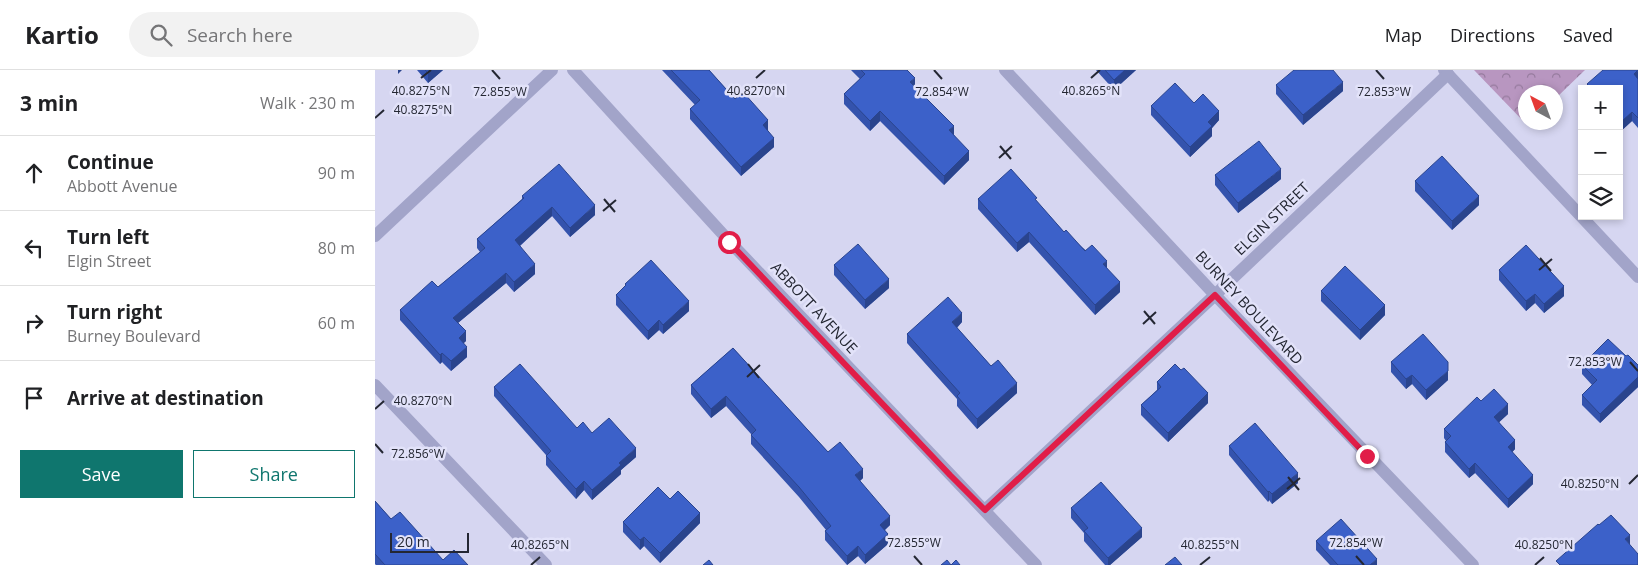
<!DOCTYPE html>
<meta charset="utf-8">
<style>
:root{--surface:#fff;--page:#f2f2f2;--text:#202124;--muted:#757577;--line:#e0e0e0;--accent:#0f766e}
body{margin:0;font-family:"Open Sans",sans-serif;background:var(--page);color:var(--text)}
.controls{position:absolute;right:15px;top:15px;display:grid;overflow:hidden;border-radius:0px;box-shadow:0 2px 8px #0003}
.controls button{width:45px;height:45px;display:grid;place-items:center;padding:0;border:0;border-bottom:1px solid var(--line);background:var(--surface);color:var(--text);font:25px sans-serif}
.compass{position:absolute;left:1143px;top:15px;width:45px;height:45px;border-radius:50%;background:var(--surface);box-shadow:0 2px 8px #0003;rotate:319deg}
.scale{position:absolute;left:15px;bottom:12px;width:79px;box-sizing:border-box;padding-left:5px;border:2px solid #242733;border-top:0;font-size:14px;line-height:18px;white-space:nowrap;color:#242733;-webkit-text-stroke:4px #e2e2f9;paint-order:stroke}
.stop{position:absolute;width:15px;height:15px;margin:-11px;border:4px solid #e11d48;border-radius:50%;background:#fff}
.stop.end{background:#e11d48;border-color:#fff;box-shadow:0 1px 5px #0008}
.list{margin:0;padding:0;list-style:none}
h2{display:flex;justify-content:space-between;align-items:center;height:65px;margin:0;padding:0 20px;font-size:21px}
h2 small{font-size:16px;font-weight:400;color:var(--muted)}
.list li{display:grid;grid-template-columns:32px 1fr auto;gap:15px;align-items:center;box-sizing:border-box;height:75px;padding:0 20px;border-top:1px solid var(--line)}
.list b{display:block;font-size:19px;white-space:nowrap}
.list p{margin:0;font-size:16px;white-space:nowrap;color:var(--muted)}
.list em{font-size:16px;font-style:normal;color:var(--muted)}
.actions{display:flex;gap:10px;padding:15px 20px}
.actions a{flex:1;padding:11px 0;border:1px solid var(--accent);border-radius:0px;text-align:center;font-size:18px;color:var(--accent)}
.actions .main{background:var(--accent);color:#fff}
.icon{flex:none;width:28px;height:28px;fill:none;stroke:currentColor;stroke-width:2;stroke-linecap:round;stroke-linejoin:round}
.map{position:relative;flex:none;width:1263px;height:495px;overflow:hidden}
header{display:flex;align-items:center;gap:30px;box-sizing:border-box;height:70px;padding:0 25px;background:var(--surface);border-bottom:1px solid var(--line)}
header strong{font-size:24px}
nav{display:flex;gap:28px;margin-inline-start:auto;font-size:18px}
.search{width:350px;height:45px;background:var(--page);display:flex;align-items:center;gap:12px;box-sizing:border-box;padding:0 18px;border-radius:28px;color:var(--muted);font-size:19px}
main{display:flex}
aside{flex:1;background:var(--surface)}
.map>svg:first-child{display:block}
.forest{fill:url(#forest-crowns)}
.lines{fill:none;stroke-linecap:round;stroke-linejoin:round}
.street{stroke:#a2a4c9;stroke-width:12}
.wall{fill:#3453ad}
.shaded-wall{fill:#2a448d}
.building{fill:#3c61c9;stroke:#2a448d}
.route{stroke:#e11d48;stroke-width:6}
.ticks{fill:none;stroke:#242733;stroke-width:2}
.labels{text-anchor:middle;stroke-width:5;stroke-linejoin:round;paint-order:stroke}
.street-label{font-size:15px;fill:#242733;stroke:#e2e2f9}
.ticks-label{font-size:12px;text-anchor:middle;fill:#242733;stroke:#e2e2f9;stroke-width:5;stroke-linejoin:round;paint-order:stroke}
</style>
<header>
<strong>Kartio</strong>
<div class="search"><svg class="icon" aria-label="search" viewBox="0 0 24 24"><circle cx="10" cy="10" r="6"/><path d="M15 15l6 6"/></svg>Search here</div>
<nav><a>Map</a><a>Directions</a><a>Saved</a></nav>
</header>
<main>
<aside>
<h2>3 min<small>Walk · 230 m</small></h2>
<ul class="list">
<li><svg class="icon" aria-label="ahead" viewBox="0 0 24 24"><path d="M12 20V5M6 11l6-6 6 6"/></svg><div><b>Continue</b><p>Abbott Avenue</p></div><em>90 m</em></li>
<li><svg class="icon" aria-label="left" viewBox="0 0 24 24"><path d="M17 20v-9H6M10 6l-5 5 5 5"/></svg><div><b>Turn left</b><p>Elgin Street</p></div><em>80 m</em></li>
<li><svg class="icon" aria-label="right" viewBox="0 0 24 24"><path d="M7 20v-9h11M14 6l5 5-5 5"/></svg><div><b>Turn right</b><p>Burney Boulevard</p></div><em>60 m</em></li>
<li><svg class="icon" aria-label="arrive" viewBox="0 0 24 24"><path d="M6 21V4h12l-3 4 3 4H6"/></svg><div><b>Arrive at destination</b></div></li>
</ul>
<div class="actions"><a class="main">Save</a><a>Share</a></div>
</aside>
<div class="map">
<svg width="1263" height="495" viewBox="0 0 1263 495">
<defs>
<pattern id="forest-crowns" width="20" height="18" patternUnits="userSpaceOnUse" patternTransform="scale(1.25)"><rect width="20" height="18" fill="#b896c0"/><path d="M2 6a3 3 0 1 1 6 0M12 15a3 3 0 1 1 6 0" fill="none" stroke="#957a9d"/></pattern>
</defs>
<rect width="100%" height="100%" fill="#d6d6f1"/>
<polygon class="forest" points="1099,0 1210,0 1181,28 1180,22 1150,22 1150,52 1154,53 1152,55"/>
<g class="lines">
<g class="street">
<polyline points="198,0 355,172 661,495"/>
<polyline points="630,0 840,225 1098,495"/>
<polyline points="1069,0 1263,207"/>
<polyline points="0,166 177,0"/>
<polyline points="0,315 171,495"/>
<polyline points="610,440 840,225 1073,4"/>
</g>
</g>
<g class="wall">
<polygon points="42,0 68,0 53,13"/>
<polygon points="287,0 334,0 360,29 393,60 393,61 399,77 366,106 315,49 315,39 320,35"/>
<polygon points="476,0 532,0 540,17 579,65 594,90 569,115 505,51 495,61 469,34 469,24 485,9"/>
<polygon points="721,0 761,0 739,20"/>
<polygon points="1263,0 1263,58 1257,51 1246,61 1244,60 1244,19 1212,19 1212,14"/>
<polygon points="901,15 968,21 928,55 901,24"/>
<polygon points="819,33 844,50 837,58 837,66 815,87 776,45 776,36"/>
<polygon points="840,105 906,109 863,143 840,115"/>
<polygon points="1040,111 1104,135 1077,160 1040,121"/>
<polygon points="147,126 220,145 195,167 177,146 145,176 160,204 139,222 131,213 83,253 91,271 88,273 92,287 76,301 67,292 65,294 25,250 25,240 63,217 105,182 102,178 102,169 147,129"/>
<polygon points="603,129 662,132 689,162 732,198 745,222 720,245 654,172 642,182 603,139"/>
<polygon points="459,195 514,218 490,239 459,205"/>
<polygon points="1124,200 1189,226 1169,243 1160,233 1151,241 1124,210"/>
<polygon points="250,214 314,241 288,264 284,260 273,270 241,235 241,225 250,216"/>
<polygon points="946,221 1010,245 985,270 946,231"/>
<polygon points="587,252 582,258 616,296 642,323 602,359 582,336 582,329 532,273 532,264"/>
<polygon points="358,278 453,382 488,408 485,411 515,455 510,460 513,474 490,494 483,486 472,495 450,470 450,461 451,460 424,427 376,374 376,364 351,336 336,348 316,324 316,315"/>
<polygon points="1251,286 1263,295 1263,317 1225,353 1207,335 1207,325 1217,315 1207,304 1207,295"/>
<polygon points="1016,292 1073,310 1051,330 1037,314 1031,319 1016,302"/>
<polygon points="782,312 833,333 793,372 766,345 766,335 782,320"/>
<polygon points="119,317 202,358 217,363 261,387 246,400 246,404 217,430 209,420 201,429 171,395 171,385 119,326"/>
<polygon points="1106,331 1133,344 1124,352 1140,379 1137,382 1158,414 1133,438 1100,403 1094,408 1070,382 1070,372 1071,371 1069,368 1069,359"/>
<polygon points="854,376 923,413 897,434 894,430 893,432 854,385"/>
<polygon points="295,429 325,453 285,493 269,476 265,480 248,462 248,452"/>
<polygon points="0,431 16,449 68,490 93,495 1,495 0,494"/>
<polygon points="696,438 767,467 735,495 730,495 709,471 709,463 696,448"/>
<polygon points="941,471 1002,495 955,495 941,480"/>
</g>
<g class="shaded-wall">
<polygon points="23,0 27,0 23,4"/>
<polygon points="56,0 68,0 53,13 53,3"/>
<polygon points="750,0 761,0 739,20 739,10"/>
<polygon points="1263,1 1263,10 1259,4"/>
<polygon points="540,8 540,17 535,12"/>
<polygon points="968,12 968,21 928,55 928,45"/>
<polygon points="505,41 505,51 495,61 495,51"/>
<polygon points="844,41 844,50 837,58 837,66 815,87 815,77 833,52"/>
<polygon points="1257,42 1257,51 1246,61 1246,52"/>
<polygon points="393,50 393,60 388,65 388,55"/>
<polygon points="579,56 579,66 574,60"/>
<polygon points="399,68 399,77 366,106 366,97"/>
<polygon points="594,81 594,90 569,115 569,106"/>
<polygon points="906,99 906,109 863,143 863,133"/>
<polygon points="1104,126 1104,135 1077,160 1077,151"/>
<polygon points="220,135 220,145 195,167 195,158"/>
<polygon points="177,137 177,146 140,180 140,170"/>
<polygon points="654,162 654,172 642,182 642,173"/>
<polygon points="732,191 732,201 728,194"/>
<polygon points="160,194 160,204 139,222 139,212"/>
<polygon points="131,203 131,213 78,257 78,248"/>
<polygon points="514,209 514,218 490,239 490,230"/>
<polygon points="745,212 745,222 720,245 720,235"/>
<polygon points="1189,216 1189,226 1169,243 1169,234"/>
<polygon points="1160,224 1160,233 1151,241 1151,231"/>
<polygon points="314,231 314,241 288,264 288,255"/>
<polygon points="1010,235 1010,245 985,270 985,260"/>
<polygon points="587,243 587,252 577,262 577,252"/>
<polygon points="284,250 284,260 273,270 273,261"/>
<polygon points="91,261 91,271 84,278 84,268"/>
<polygon points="92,277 92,287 76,301 76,291"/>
<polygon points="67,283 67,292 65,294 65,285"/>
<polygon points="1073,301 1073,310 1051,330 1051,320"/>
<polygon points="1037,305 1037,314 1031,319 1031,309"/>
<polygon points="1263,307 1263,317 1225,353 1225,344"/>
<polygon points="642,313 642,323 602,359 602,349"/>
<polygon points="833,323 833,333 793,372 793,363"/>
<polygon points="351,326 351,336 336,348 336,339"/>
<polygon points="1133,334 1133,344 1119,357 1119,347"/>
<polygon points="1140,370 1140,379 1133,387 1133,377"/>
<polygon points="261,378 261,387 246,400 246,404 217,430 217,420 244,393"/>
<polygon points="1100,393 1100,403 1094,408 1094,399"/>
<polygon points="488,399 488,408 480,415 480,405"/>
<polygon points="923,403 923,413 897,434 897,424"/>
<polygon points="1158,405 1158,414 1133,438 1133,429"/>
<polygon points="209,411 209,420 201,429 201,419"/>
<polygon points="894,421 894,430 893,432 893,422"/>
<polygon points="325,443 325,453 285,493 285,483"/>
<polygon points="515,446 515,455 505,464 505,455"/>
<polygon points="767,458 767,467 735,495 733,495 733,488"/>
<polygon points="513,464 513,474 490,494 490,485"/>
<polygon points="1255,465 1255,475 1250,469"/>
<polygon points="269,467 269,476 265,480 265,470"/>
<polygon points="483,476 483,486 472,495 472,486"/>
<polygon points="1002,489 1002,495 995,495"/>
</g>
<g class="building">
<polygon points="50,0 56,0 53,3"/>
<polygon points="296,0 334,0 360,29 368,22 393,50 388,55 399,68 366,97 315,39 325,30"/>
<polygon points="486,0 532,0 540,8 535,12 579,56 574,60 594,81 569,106 505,41 495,51 469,24 490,4"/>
<polygon points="730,0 750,0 739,10"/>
<polygon points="919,0 958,0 968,12 928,45 901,15"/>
<polygon points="1228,0 1263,0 1259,4 1263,9 1263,48 1257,42 1246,52 1244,50 1244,19 1217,19 1212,14"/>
<polygon points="800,13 819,33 828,24 844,41 833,52 837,56 815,77 776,36"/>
<polygon points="884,71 906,99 863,133 840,105"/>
<polygon points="1067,86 1104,126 1077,151 1040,111"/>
<polygon points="184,94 220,135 195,158 177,137 140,170 160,194 139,212 131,203 78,248 91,261 84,268 92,277 76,291 67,283 65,285 25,240 57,211 63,217 110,178 102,169 149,128 147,126"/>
<polygon points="636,99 662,128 660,129 689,162 691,160 710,181 717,175 732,191 728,194 745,212 720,235 654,162 642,173 603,129"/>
<polygon points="483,174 514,209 490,230 459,195"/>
<polygon points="1151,175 1189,216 1169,234 1160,224 1151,231 1124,200"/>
<polygon points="276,190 314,231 288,255 284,250 273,261 241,225 251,215 250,214"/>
<polygon points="970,196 1010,235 985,260 946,221"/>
<polygon points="573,227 587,243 577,252 616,296 623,290 642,313 602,349 582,326 585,323 532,264"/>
<polygon points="1048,264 1073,292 1073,301 1051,320 1037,305 1031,309 1016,292"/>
<polygon points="1233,269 1251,286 1253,285 1263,295 1263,307 1225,344 1207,325 1222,310 1207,295"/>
<polygon points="358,278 453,382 465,372 488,399 480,405 515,446 505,455 513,464 490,485 483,476 472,486 450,461 456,456 424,417 376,365 381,360 351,326 336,339 316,315"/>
<polygon points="145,294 202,358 208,352 217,363 234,348 261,378 244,393 246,395 217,420 209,411 201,419 171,386 176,381 119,317"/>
<polygon points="800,294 806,300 809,298 833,323 793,363 766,335 786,317 782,312"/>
<polygon points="1119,319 1133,334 1119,347 1140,370 1133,377 1158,405 1133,429 1100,393 1094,399 1070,372 1076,366 1069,359 1102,327 1106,331"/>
<polygon points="880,353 923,403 897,424 894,421 893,422 854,376"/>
<polygon points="726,412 767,458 733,488 709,461 713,458 696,438"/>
<polygon points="283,417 295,429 303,421 325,443 285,483 269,467 265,470 248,452"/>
<polygon points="0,431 16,449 25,442 68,490 79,480 93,495 10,495 0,484"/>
<polygon points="1236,445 1255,465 1250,469 1263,484 1263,495 1185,495 1181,491 1223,454 1224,455"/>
<polygon points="966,449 1002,489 995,495 963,495 941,471"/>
<polygon points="800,487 807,495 790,495"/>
<polygon points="334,490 338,495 328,495"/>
<polygon points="572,490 576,495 581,490 585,495 566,495"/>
</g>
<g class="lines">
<polyline class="route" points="354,172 575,405 610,440 840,225 992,386"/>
</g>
<path class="ticks" d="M117,0L125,9M559,0L567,9M1001,0L1009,9M46,8L56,0M381,8L390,0M716,8L725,0M0,48L9,40M625,76L636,89M624,88L637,76M229,129L240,142M228,141L241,130M1165,188L1176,201M1164,200L1177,189M769,241L780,254M768,254L781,242M1255,292L1263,301M373,294L384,308M372,307L385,295M0,339L9,331M0,374L8,383M913,407L924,420M1254,414L1263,405M912,419L925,408M539,486L547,495M981,486L989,495M156,495L165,487M825,495L835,487M1160,495L1169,487"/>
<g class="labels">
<g class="street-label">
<text transform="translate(897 149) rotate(-44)" y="5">ELGIN STREET</text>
<text transform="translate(439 238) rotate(47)" y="5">ABBOTT AVENUE</text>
<text transform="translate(874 238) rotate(47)" y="5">BURNEY BOULEVARD</text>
</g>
</g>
<g class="ticks-label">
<text x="46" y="25">40.8275°N</text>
<text x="381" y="25">40.8270°N</text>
<text x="716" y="25">40.8265°N</text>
<text x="125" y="26">72.855°W</text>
<text x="567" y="26">72.854°W</text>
<text x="1009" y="26">72.853°W</text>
<text x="48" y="44">40.8275°N</text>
<text x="1220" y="296">72.853°W</text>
<text x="48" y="335">40.8270°N</text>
<text x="43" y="388">72.856°W</text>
<text x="1215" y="418">40.8250°N</text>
<text x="539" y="477">72.855°W</text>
<text x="981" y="477">72.854°W</text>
<text x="165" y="479">40.8265°N</text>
<text x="835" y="479">40.8255°N</text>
<text x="1169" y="479">40.8250°N</text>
</g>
</svg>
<div class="controls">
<button>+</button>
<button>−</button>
<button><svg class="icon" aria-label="layers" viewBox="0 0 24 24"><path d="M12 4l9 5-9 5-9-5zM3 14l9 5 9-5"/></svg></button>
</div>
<svg class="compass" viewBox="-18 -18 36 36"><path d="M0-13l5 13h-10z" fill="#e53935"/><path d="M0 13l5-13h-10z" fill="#757577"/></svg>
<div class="scale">20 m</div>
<div class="stop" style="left:354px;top:172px"></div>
<div class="stop end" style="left:992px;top:386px"></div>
</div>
</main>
